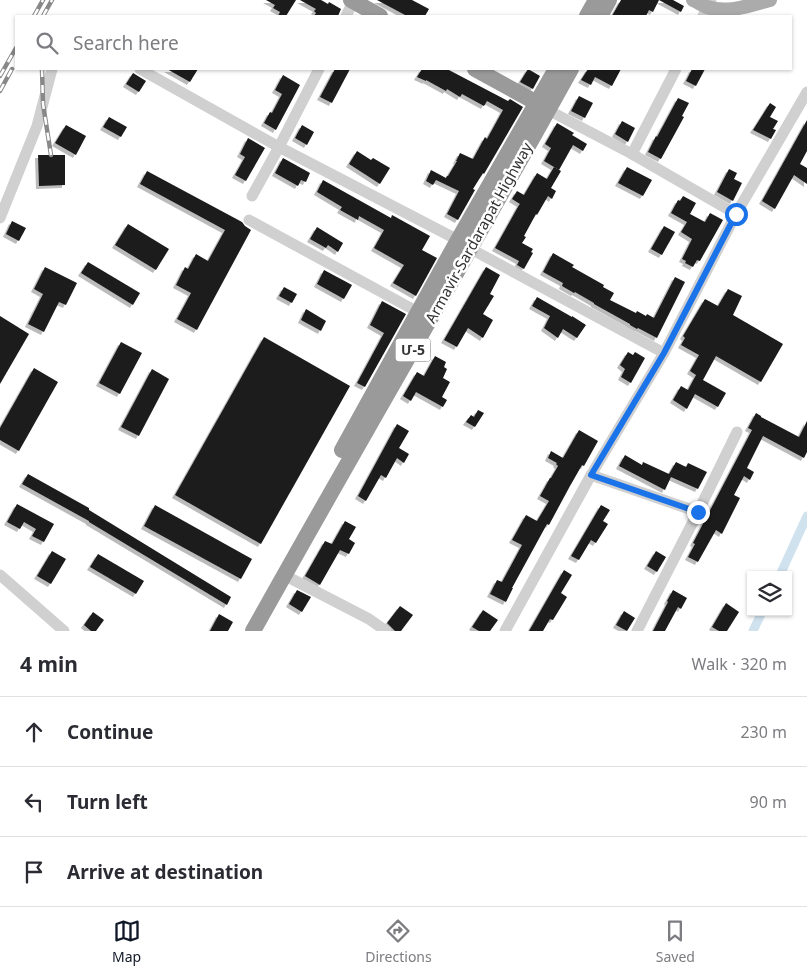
<!DOCTYPE html>
<meta charset="utf-8">
<style>
:root{--surface:#fff;--page:#f2f2f3;--text:#2b2b33;--muted:#7c7c81;--line:#e1e1e2;--accent:#111827}
body{margin:0;font-family:"Noto Sans","Noto Sans Armenian",sans-serif;background:var(--page);color:var(--text)}
.controls{position:absolute;right:15px;bottom:15px;display:grid;overflow:hidden;border-radius:0px;box-shadow:0 1px 4px #0004}
.controls button{width:45px;height:45px;display:grid;place-items:center;padding:0;border:0;border-bottom:1px solid var(--line);background:var(--surface);color:var(--text);font:25px sans-serif}
.stop{position:absolute;width:15px;height:15px;margin:-11px;border:4px solid #1a73e8;border-radius:50%;background:#fff}
.stop.end{background:#1a73e8;border-color:#fff;box-shadow:0 1px 5px #0008}
.list{margin:0;padding:0;list-style:none}
h2{display:flex;justify-content:space-between;align-items:center;height:65px;margin:0;padding:0 20px;font-size:21px}
h2 small{font-size:16px;font-weight:400;color:var(--muted)}
.list li{display:grid;grid-template-columns:32px 1fr auto;gap:15px;align-items:center;box-sizing:border-box;height:70px;padding:0 20px;border-top:1px solid var(--line)}
.list b{display:block;font-size:19px;white-space:nowrap}
.list em{font-size:16px;font-style:normal;color:var(--muted)}
.icon{flex:none;width:28px;height:28px;fill:none;stroke:currentColor;stroke-width:2;stroke-linecap:round;stroke-linejoin:round}
.map{position:relative;flex:none;width:807px;height:631px;overflow:hidden}
.search{position:absolute;background:var(--surface);box-shadow:0 1px 4px #0004;left:15px;right:15px;top:15px;height:55px;display:flex;align-items:center;gap:12px;box-sizing:border-box;padding:0 18px;border-radius:0px;color:var(--muted);font-size:19px}
.sheet{height:275px;background:var(--surface)}
nav{display:flex;justify-content:space-around;align-items:center;box-sizing:border-box;height:70px;border-top:1px solid var(--line);background:var(--surface);font-size:14px;color:var(--muted)}
nav a{display:grid;justify-items:center;gap:2px}
nav .on{color:var(--accent)}
.map>svg:first-child{display:block}
.lines{fill:none;stroke-linecap:round;stroke-linejoin:round}
.canal{stroke:#cfe2ee;stroke-width:9}
.building{fill:#1a1a1a;filter:url(#shadow)}
.minor{stroke:#d0d0d0;stroke-width:11}
.major{stroke:#ababab;stroke-width:14}
.highway{stroke:#9a9a9a;stroke-width:16}
.rail-casing{stroke:#888;stroke-width:4.5}
.rail{stroke:#fff;stroke-width:2.5;stroke-dasharray:8;stroke-linecap:butt}
.route{stroke:#1a73e8;stroke-width:6}
.labels{text-anchor:middle;stroke-width:5;stroke-linejoin:round;paint-order:stroke}
.shield{fill:#fff;stroke:#707070;stroke-width:1}
.shield-label{font-size:14px;font-weight:bold;fill:#333}
.street-label{font-size:15px;fill:#333;stroke:#fff}
</style>
<div class="map">
<svg width="807" height="631" viewBox="0 0 807 631">
<defs>
<filter id="shadow"><feDropShadow dx="-3" dy="3" stdDeviation="0" flood-color="#0004"/></filter>
</defs>
<rect width="100%" height="100%" fill="#fff"/>
<g class="lines">
<g class="canal">
<polyline points="780,575 807,516"/>
<polyline points="753,631 762,612"/>
</g>
</g>
<g class="building">
<polygon points="266,0 296,0 286,16 278,16 280,12 273,8 275,5"/>
<polygon points="300,0 321,0 328,4 329,2 341,9 338,16 314,16 316,13 314,11 316,9"/>
<polygon points="377,0 412,0 429,9 425,16 407,16"/>
<polygon points="621,0 673,0 684,6 681,12 659,0 653,12 649,10 646,16 612,16"/>
<polygon points="167,69 198,69 190,82"/>
<polygon points="335,69 350,69 332,103 320,97"/>
<polygon points="422,69 447,69 508,101 510,99 523,107 484,174 483,173 473,189 475,190 458,220 447,214 459,191 436,180 433,185 426,181 431,170 446,178 447,176 448,176 457,161 456,161 460,153 473,159 485,137 487,139 503,110 487,101 484,106 462,94 460,97 447,89 446,91 426,80 426,81 417,77"/>
<polygon points="528,69 540,76 533,89 520,82"/>
<polygon points="588,69 621,69 612,86 595,77 591,85 581,80"/>
<polygon points="692,69 705,69 696,86 686,81"/>
<polygon points="133,73 146,81 139,92 126,84"/>
<polygon points="283,75 300,85 276,130 264,123 270,112 272,113 282,94 275,90"/>
<polygon points="579,96 593,103 585,118 571,111"/>
<polygon points="678,98 689,103 682,116 684,117 661,159 648,152 656,136 657,137"/>
<polygon points="770,103 776,107 770,117 778,121 773,129 776,130 771,139 753,130"/>
<polygon points="109,117 127,127 121,137 103,127"/>
<polygon points="807,120 807,151 800,164 807,168 807,184 794,175 775,209 762,201"/>
<polygon points="622,121 635,128 628,142 615,134"/>
<polygon points="557,123 574,133 572,135 587,144 583,151 573,145 559,170 544,161 551,148 545,144"/>
<polygon points="66,125 86,136 76,155 55,143"/>
<polygon points="302,125 314,132 307,145 295,138"/>
<polygon points="248,138 265,148 246,181 235,175 245,157 240,154"/>
<polygon points="357,151 371,160 373,158 390,168 380,184 349,164"/>
<polygon points="38,155 65,155 65,185 39,186"/>
<polygon points="283,158 310,173 306,182 301,180 298,186 275,173"/>
<polygon points="554,167 561,171 551,188 556,191 552,199 548,196 537,215 536,214 524,236 526,237 522,243 533,249 531,252 533,253 524,269 517,265 519,261 495,248 519,205 520,204 512,199 517,191 524,195 537,173 547,179"/>
<polygon points="627,167 652,180 643,196 618,183"/>
<polygon points="729,169 737,173 734,179 742,183 733,201 717,192"/>
<polygon points="147,171 242,222 245,226 251,230 197,330 177,319 191,293 176,285 185,267 188,269 196,254 208,261 225,230 140,184"/>
<polygon points="323,180 391,218 392,215 430,236 422,250 437,258 416,296 393,283 404,265 374,248 384,230 359,216 358,220 340,210 342,207 317,192"/>
<polygon points="683,196 696,203 690,214 705,222 710,213 723,220 700,261 697,260 693,267 685,263 686,261 682,259 692,239 681,232 687,222 671,213 678,200 680,201"/>
<polygon points="12,221 26,228 19,241 6,234"/>
<polygon points="128,224 169,249 156,270 115,245"/>
<polygon points="664,226 675,232 662,255 651,249"/>
<polygon points="317,227 343,243 338,252 328,245 326,248 310,239"/>
<polygon points="553,253 574,265 572,267 604,285 603,287 614,293 610,300 636,313 637,311 646,316 647,314 654,318 675,277 685,282 657,338 638,328 637,329 630,325 630,324 594,304 594,303 575,292 574,293 562,286 563,283 543,272"/>
<polygon points="88,262 140,293 133,305 81,273"/>
<polygon points="45,267 77,283 66,305 59,302 44,332 28,324 43,294 34,289"/>
<polygon points="486,267 500,275 490,294 494,296 483,314 493,320 483,338 468,328 457,347 444,340"/>
<polygon points="324,270 352,285 344,299 317,284"/>
<polygon points="284,287 297,294 292,303 279,296"/>
<polygon points="728,289 742,296 733,315 783,344 761,382 716,356 703,380 726,393 718,407 695,394 687,409 673,400 681,386 688,390 696,375 690,371 699,355 681,345 685,338 683,336 705,299 718,306"/>
<polygon points="537,297 572,317 572,316 586,325 577,338 563,329 558,338 544,328 550,316 532,306"/>
<polygon points="382,301 406,314 365,387 357,383 384,333 370,325"/>
<polygon points="306,309 326,321 321,331 301,320"/>
<polygon points="0,316 29,334 0,384"/>
<polygon points="264,337 350,386 261,544 175,495"/>
<polygon points="121,342 142,353 120,394 99,383"/>
<polygon points="628,352 633,355 635,352 645,358 631,383 621,377 625,369 620,365"/>
<polygon points="435,356 446,362 444,367 447,369 443,378 450,382 442,397 447,400 443,407 416,392 411,401 403,396 417,372 424,376"/>
<polygon points="34,368 58,382 19,451 0,440 0,428"/>
<polygon points="152,369 169,379 139,436 121,427"/>
<polygon points="478,410 484,413 475,427 466,422 471,415 474,417"/>
<polygon points="756,413 761,416 761,417 799,437 807,421 807,452 804,458 763,436 747,468 754,472 750,480 744,476 734,495 740,498 722,534 716,530 698,562 688,557 695,544 693,543 752,430 748,428"/>
<polygon points="397,424 409,431 399,448 409,454 404,463 397,458 386,478 381,475 366,501 358,496"/>
<polygon points="579,430 598,441 584,466 582,465 570,486 549,525 547,524 512,588 513,588 506,602 490,594 497,580 502,582 522,545 512,540 526,515 537,521 549,501 540,496 550,478 551,478 558,466 556,464 557,463 548,458 551,451 563,458"/>
<polygon points="625,455 642,465 643,462 669,474 676,462 686,467 688,463 707,472 698,489 671,477 665,490 619,466"/>
<polygon points="28,474 89,508 89,510 231,597 227,605 89,522 89,521 22,484"/>
<polygon points="17,504 54,524 44,542 32,536 36,529 24,522 20,529 7,522"/>
<polygon points="155,505 252,559 241,579 144,526"/>
<polygon points="601,505 610,510 603,521 608,524 596,543 591,540 579,560 571,556"/>
<polygon points="345,521 356,527 349,539 355,543 349,554 340,550 320,585 305,576 325,541 332,544"/>
<polygon points="52,551 66,559 51,584 37,576"/>
<polygon points="656,551 666,557 657,572 647,566"/>
<polygon points="98,554 144,581 136,594 90,567"/>
<polygon points="564,570 572,575 561,593 567,597 553,620 550,619 543,631 529,631"/>
<polygon points="297,590 311,597 302,612 289,604"/>
<polygon points="673,590 687,598 681,609 678,607 665,631 653,631 668,602 667,601"/>
<polygon points="726,603 739,612 727,631 719,631 712,627"/>
<polygon points="400,606 413,615 401,631 395,631 387,623"/>
<polygon points="483,610 498,620 490,631 479,631 472,627"/>
<polygon points="624,611 635,618 627,631 616,625"/>
<polygon points="93,612 104,620 96,631 91,631 84,625"/>
<polygon points="219,614 233,622 228,631 210,631"/>
</g>
<g class="lines">
<g class="minor">
<polyline points="346,16 354,0"/>
<polyline points="703,16 711,0"/>
<polyline points="140,69 279,147 458,240"/>
<polyline points="548,110 632,154 736,214"/>
<polyline points="632,154 676,69"/>
<polyline points="252,196 279,147 319,69"/>
<polyline points="0,218 37,126 52,69"/>
<polyline points="249,220 418,312"/>
<polyline points="471,249 664,353"/>
<polyline points="591,475 698,512"/>
<polyline points="0,575 64,631"/>
<polyline points="284,575 369,619 386,631"/>
<polyline points="505,631 591,475 664,353 736,214 807,92"/>
<polyline points="637,631 698,512 737,432"/>
</g>
<path class="major" d="M693,0C698,2 703,6 707,7C728,14 751,5 770,0"/>
<g class="highway">
<polyline points="351,0 380,16"/>
<polyline points="587,16 596,0"/>
<polyline points="600,16 609,0"/>
<polyline points="475,69 537,103"/>
<polyline points="342,450 458,240 556,69"/>
<path d="M253,631C358,443 467,257 571,69"/>
</g>
<defs>
<g id="rail">
<polyline points="34,16 43,0"/>
<polyline points="43,16 52,0"/>
<polyline points="42,69 43,104 51,155"/>
<polyline points="0,76 16,48"/>
<polyline points="0,91 12,69"/>
</g>
</defs>
<use href="#rail" class="rail-casing"/>
<use href="#rail" class="rail"/>
</g>
<g class="lines">
<polyline class="route" points="698,512 591,475 664,353 736,214"/>
</g>
<g class="labels">
<rect class="shield" x="395.5" y="338.5" width="35" height="23" rx="4"/>
<g class="shield-label">
<text x="413" y="355">Մ-5</text>
</g>
<g class="street-label">
<text transform="translate(479 233) rotate(-61)" y="5">Armavir-Sardarapat Highway</text>
</g>
</g>
</svg>
<div class="controls">
<button><svg class="icon" aria-label="layers" viewBox="0 0 24 24"><path d="M12 4l9 5-9 5-9-5zM3 14l9 5 9-5"/></svg></button>
</div>
<div class="stop" style="left:736px;top:214px"></div>
<div class="stop end" style="left:698px;top:512px"></div>
<div class="search"><svg class="icon" aria-label="search" viewBox="0 0 24 24"><circle cx="10" cy="10" r="6"/><path d="M15 15l6 6"/></svg>Search here</div>
</div>
<section class="sheet">
<h2>4 min<small>Walk · 320 m</small></h2>
<ul class="list">
<li><svg class="icon" aria-label="ahead" viewBox="0 0 24 24"><path d="M12 20V5M6 11l6-6 6 6"/></svg><div><b>Continue</b></div><em>230 m</em></li>
<li><svg class="icon" aria-label="left" viewBox="0 0 24 24"><path d="M17 20v-9H6M10 6l-5 5 5 5"/></svg><div><b>Turn left</b></div><em>90 m</em></li>
<li><svg class="icon" aria-label="arrive" viewBox="0 0 24 24"><path d="M6 21V4h12l-3 4 3 4H6"/></svg><div><b>Arrive at destination</b></div></li>
</ul>
</section>
<nav>
<a class="on"><svg class="icon" aria-label="map" viewBox="0 0 24 24"><path d="M3 6l6-2 6 2 6-2v14l-6 2-6-2-6 2zM9 4v14M15 6v14"/></svg>Map</a>
<a><svg class="icon" aria-label="directions" viewBox="0 0 24 24"><path d="M12 3l9 9-9 9-9-9zM9 14v-3h6M13 9l2 2-2 2"/></svg>Directions</a>
<a><svg class="icon" aria-label="saved" viewBox="0 0 24 24"><path d="M7 4h10v16l-5-4-5 4z"/></svg>Saved</a>
</nav>
